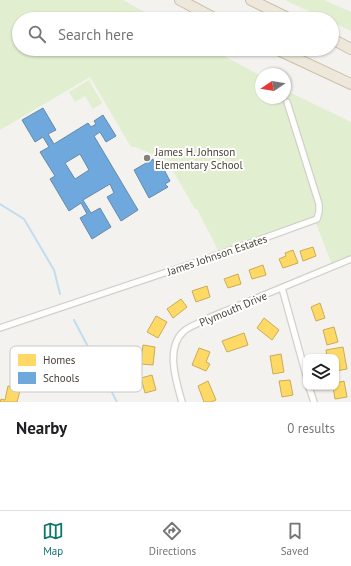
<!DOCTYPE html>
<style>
:root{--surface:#fff;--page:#f6f6f6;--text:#202124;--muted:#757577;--line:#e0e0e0;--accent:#0f766e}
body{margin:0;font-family:"PT Sans",sans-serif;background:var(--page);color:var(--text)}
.controls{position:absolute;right:12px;bottom:12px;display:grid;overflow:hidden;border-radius:8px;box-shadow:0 1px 3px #0004}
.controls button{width:36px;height:36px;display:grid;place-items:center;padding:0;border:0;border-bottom:1px solid var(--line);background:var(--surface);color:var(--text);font:20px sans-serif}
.compass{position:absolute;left:255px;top:68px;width:36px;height:36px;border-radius:50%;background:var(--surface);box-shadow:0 1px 3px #0004;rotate:258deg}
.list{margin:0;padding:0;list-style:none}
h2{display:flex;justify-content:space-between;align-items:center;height:52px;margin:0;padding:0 16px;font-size:17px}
h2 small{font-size:13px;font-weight:400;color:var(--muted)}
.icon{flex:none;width:22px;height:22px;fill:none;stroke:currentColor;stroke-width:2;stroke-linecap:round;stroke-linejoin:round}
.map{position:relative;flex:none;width:351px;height:402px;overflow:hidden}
.search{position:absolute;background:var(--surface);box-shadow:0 1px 3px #0004;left:12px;right:12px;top:12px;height:44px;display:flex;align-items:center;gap:10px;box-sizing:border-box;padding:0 14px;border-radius:22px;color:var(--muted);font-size:15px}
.sheet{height:108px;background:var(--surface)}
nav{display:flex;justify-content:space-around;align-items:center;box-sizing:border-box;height:56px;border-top:1px solid var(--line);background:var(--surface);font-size:11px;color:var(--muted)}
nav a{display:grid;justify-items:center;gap:2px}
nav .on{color:var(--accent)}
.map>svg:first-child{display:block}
.green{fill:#e1eecf}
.homes{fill:#ffd966;stroke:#c9ac58}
.schools{fill:#6fa8dc;stroke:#648aab;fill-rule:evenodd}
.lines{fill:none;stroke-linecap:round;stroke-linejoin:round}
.stream{stroke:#c0ddf1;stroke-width:2}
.street-casing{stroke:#d2d0cb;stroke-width:8}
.highway-casing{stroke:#ccbfa9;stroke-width:12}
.street{stroke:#fdfdfc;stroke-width:5.5}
.highway{stroke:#ede8db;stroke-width:10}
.poi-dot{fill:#868178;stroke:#fff;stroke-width:1.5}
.labels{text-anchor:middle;stroke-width:4;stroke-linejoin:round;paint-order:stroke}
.poi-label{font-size:11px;fill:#4b4439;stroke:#fff;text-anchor:start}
.street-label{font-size:11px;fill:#4b4439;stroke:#fff}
.key{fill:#fff;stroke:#c9c7c4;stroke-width:1}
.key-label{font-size:11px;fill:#4b4439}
</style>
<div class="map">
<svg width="351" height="402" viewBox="0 0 351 402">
<rect width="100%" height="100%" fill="#f4f2ee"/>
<g class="green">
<polygon points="0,0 123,0 157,19 19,19 19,49 211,49 261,76 261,98 285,98 285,90 351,122 351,263 334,270 314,218 218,250 197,209 195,209 169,164 171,164 169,161 135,147 131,147 90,77 0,130"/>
<polygon points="285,0 324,0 351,12 351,31 332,22 332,19 325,19"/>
<polygon points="89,80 102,103 93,109 85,96 75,102 69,92"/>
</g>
<g class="homes">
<polygon points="313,247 316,256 303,261 300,251"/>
<polygon points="293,250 298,263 283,268 279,259 286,256 285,253"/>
<polygon points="263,265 266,275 252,279 249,270"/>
<polygon points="238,274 241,284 228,288 224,279"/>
<polygon points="207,286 210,297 196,302 192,291"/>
<polygon points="181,299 187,307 173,318 167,309"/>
<polygon points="320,303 325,318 316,321 311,307"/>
<polygon points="156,316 167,322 158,338 147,332"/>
<polygon points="264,318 279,330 272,340 257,328"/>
<polygon points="334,327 338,342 327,345 323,330"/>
<polygon points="244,333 248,345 227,352 222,341"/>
<polygon points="143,345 155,347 153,365 141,364"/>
<polygon points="343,347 347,369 336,371 336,357 327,357 326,350"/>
<polygon points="199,348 210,352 206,362 210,364 206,371 192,365"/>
<polygon points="281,354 284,372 273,374 270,356"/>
<polygon points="152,375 156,390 145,393 141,378"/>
<polygon points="290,380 293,395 282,397 279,381"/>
<polygon points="208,381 216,400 211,402 204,402 198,386"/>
<polygon points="344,381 347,397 335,399 333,387 336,387 336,383"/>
<polygon points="8,386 16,388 16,386 21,387 17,402 0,402 1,399 5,400"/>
</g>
<g class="schools">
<path d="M43,108L56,130L48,134L54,144L88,123L91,127L96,124L94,121L103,115L116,136L106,142L100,132L94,136L138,210L121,221L107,197L114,193L110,184L83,200L91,213L100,208L111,227L92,239L80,218L87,214L81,203L69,211L50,179L55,176L40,152L49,147L43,137L35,142L22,120ZM80,154L89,170L75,179L65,163Z"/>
<polygon points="153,159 154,163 159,160 170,181 165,184 168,187 149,198 134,170"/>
</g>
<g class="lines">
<g class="stream">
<polyline points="0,204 24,219 54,270 60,294"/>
<polyline points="74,320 117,402"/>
</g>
<defs>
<g id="street">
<polyline points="282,288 306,375"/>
<polyline points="0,328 209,258 317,219 319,212 319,204 287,102"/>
<polyline points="309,387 314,402"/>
<path d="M182,402C176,381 165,348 184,331C190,326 200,323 206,319L351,259"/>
</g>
<g id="highway">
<polyline points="180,0 216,19"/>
<polyline points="251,0 290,19"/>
<polyline points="332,39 351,49"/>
<polyline points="276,49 351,84"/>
</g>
</defs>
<use href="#street" class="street-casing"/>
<use href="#highway" class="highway-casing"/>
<use href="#street" class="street"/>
<use href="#highway" class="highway"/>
</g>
<circle class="poi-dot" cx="147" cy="158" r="4"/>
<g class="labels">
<g class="poi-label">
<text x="155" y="156">James H. Johnson<tspan x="155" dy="13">Elementary School</tspan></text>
</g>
<g class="street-label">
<text transform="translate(217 255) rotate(-19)" y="4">James Johnson Estates</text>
<text transform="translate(233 309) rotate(-23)" y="4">Plymouth Drive</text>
</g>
</g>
<rect x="10" y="346" width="132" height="46" rx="6" class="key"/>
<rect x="18" y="354" width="18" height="12" fill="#ffd966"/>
<rect x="18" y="372" width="18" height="12" fill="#6fa8dc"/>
<g class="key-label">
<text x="43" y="364">Homes</text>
<text x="43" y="382">Schools</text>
</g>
</svg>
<div class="controls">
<button><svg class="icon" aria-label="layers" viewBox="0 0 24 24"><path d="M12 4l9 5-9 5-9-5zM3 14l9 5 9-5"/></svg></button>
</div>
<svg class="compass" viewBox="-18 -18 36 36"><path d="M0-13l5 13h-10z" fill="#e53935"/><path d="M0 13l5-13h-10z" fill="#757577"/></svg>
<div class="search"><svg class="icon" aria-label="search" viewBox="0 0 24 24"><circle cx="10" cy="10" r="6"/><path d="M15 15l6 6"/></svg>Search here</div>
</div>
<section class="sheet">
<h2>Nearby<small>0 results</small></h2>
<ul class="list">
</ul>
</section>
<nav>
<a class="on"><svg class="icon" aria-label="map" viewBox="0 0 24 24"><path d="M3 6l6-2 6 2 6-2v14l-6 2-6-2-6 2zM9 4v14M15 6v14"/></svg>Map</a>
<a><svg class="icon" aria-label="directions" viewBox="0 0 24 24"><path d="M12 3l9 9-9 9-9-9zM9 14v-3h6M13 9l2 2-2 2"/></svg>Directions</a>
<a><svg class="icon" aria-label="saved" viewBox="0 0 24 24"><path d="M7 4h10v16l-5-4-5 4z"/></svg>Saved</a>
</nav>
